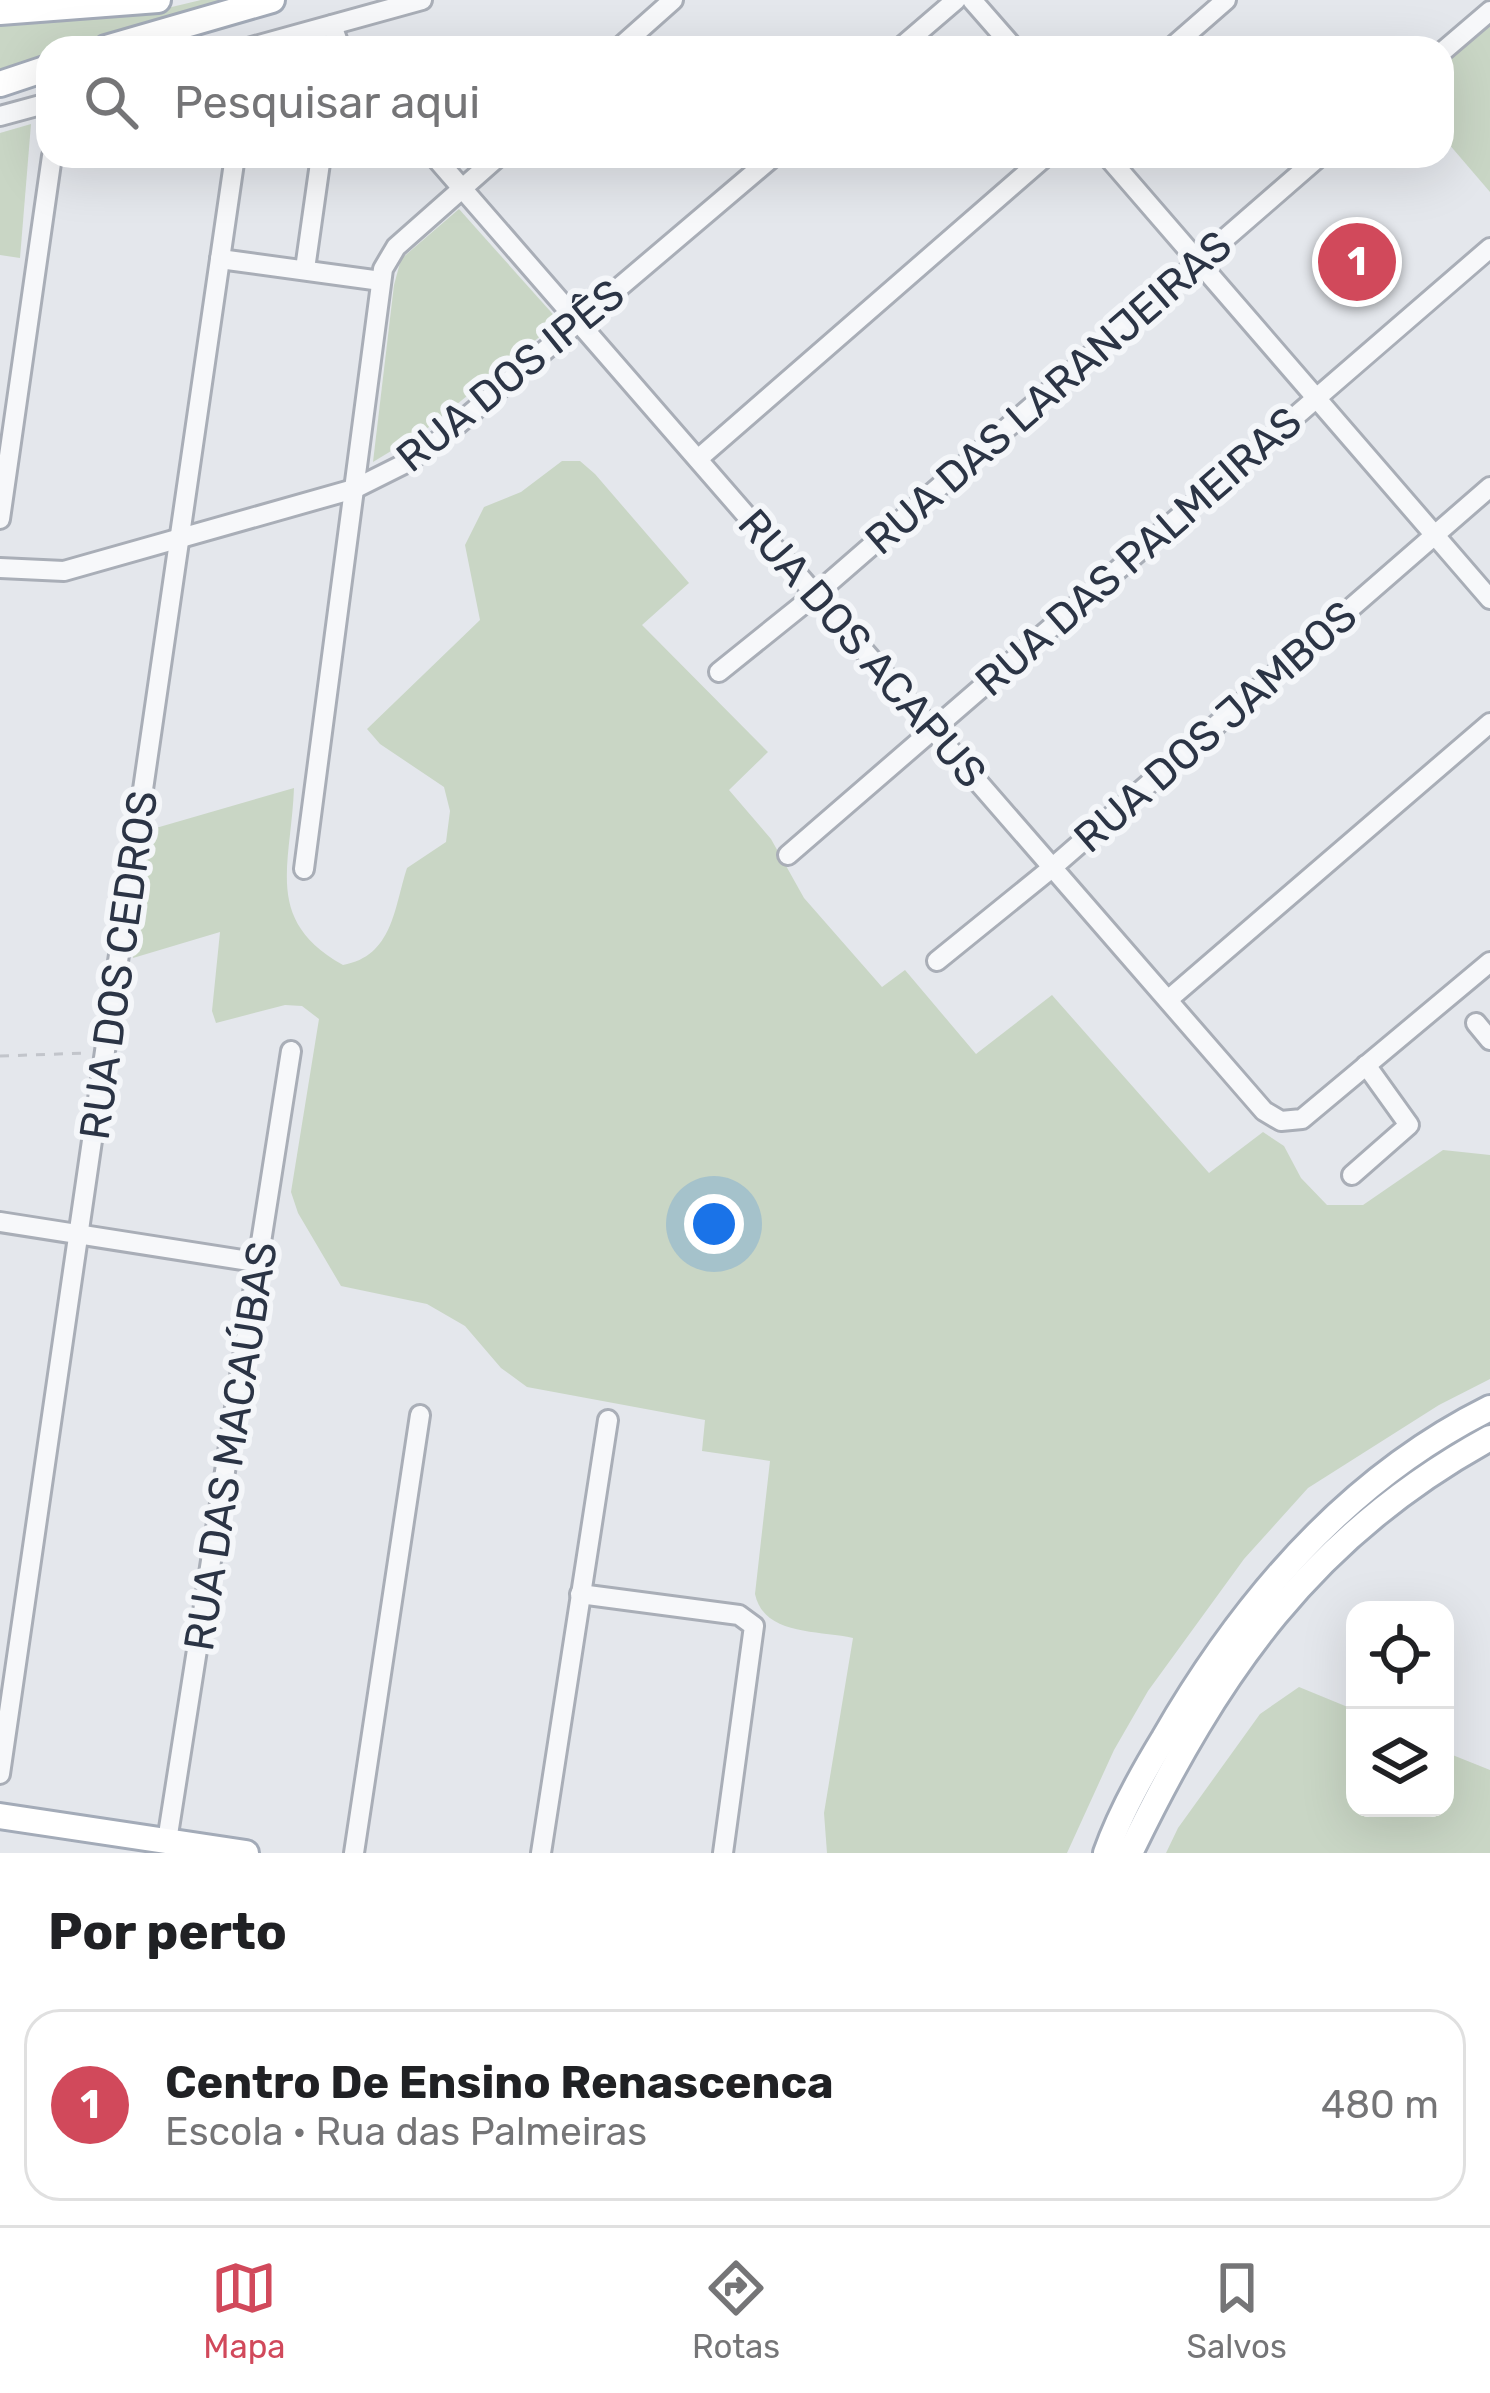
<!DOCTYPE html>
<html lang="pt">
<meta charset="utf-8">
<style>
:root{--surface:#fff;--page:#f6f6f6;--text:#202124;--muted:#757577;--line:#e0e0e0;--accent:#d1495b}
body{margin:0;font-family:Rubik,sans-serif;background:var(--page);color:var(--text)}
.controls{position:absolute;right:36px;bottom:36px;display:grid;overflow:hidden;border-radius:24px;box-shadow:0 12px 48px #0002}
.controls button{width:108px;height:108px;display:grid;place-items:center;padding:0;border:0;border-bottom:3px solid var(--line);background:var(--surface);color:var(--text);font:60px sans-serif}
.you{position:absolute;left:714px;top:1224px;width:42px;height:42px;margin:-30px;border:9px solid #fff;border-radius:50%;background:#1a73e8;box-shadow:0 0 0 18px #1a73e833}
.badge{display:grid;place-items:center;width:78px;height:78px;border-radius:50%;background:var(--accent);color:#fff;font-size:39px;font-weight:700}
.pin{position:absolute;translate:-50% -50%;border:6px solid #fff;box-shadow:0 3px 12px #0006}
.list{margin:0;padding:0;list-style:none}
h2{display:flex;justify-content:space-between;align-items:center;height:156px;margin:0;padding:0 48px;font-size:51px}
h2 small{font-size:39px;font-weight:400;color:var(--muted)}
.list li{display:grid;grid-template-columns:78px 1fr auto;gap:36px;align-items:center;box-sizing:border-box;height:192px;margin:0 24px 24px;padding:0 24px;border:3px solid var(--line);border-radius:36px}
.list b{display:block;font-size:45px;white-space:nowrap}
.list p{margin:0;font-size:39px;white-space:nowrap;color:var(--muted)}
.list em{font-size:39px;font-style:normal;color:var(--muted)}
.icon{flex:none;width:66px;height:66px;fill:none;stroke:currentColor;stroke-width:2;stroke-linecap:round;stroke-linejoin:round}
.map{position:relative;flex:none;width:1490px;height:1853px;overflow:hidden}
.search{position:absolute;background:var(--surface);box-shadow:0 12px 48px #0002;left:36px;right:36px;top:36px;height:132px;display:flex;align-items:center;gap:30px;box-sizing:border-box;padding:0 42px;border-radius:36px;color:var(--muted);font-size:45px}
.sheet{height:372px;background:var(--surface)}
nav{display:flex;justify-content:space-around;align-items:center;box-sizing:border-box;height:168px;border-top:3px solid var(--line);background:var(--surface);font-size:33px;color:var(--muted)}
nav a{display:grid;justify-items:center;gap:6px}
nav .on{color:var(--accent)}
.map>svg:first-child{display:block}
.green{fill:#c9d6c5}
.lines{fill:none;stroke-linecap:round;stroke-linejoin:round}
.minor-casing{stroke:#a9aeb7;stroke-width:24}
.major-casing{stroke:#a3abb8;stroke-width:30}
.path{stroke:#c2c5cb;stroke-width:3;stroke-dasharray:9 9;stroke-linecap:butt}
.minor{stroke:#f7f8fa;stroke-width:18}
.major{stroke:#fff;stroke-width:24}
.labels{text-anchor:middle;stroke-width:12;stroke-linejoin:round;paint-order:stroke}
.street-label{font-size:42px;fill:#2b3445;stroke:#f4f6f9}
</style>
<div class="map">
<svg width="1490" height="1853" viewBox="0 0 1490 1853">
<rect width="100%" height="100%" fill="#e4e7ec"/>
<g class="green">
<polygon points="201,0 243,0 73,48 48,48 48,56 0,71 0,22 155,11"/>
<polygon points="1490,20 1490,192 1442,136 1442,62"/>
<polygon points="31,124 20,258 0,255 0,133"/>
<polygon points="459,209 559,321 424,431 373,462 394,285 401,259"/>
<path d="M562,461H580L595,474L689,583L642,625L768,752L729,790L771,839L804,898L882,987L905,970L976,1054L1052,995L1209,1173L1263,1132L1284,1146L1301,1178L1327,1205H1363L1443,1150L1490,1155V1379L1439,1405L1308,1488L1244,1559L1148,1691L1114,1750L1067,1853H827L824,1813L853,1638C818,1630 764,1636 755,1594L770,1461L702,1451L705,1420L527,1387L501,1368L465,1326L427,1304L341,1286L298,1213L291,1192L319,1019L302,1006L285,1005L216,1023L212,1011L220,932L133,958L149,830L294,788C291,866 263,920 343,965C393,956 394,908 407,868L446,842L450,811L444,787L380,744L367,729L480,620L465,545L484,507L521,492Z"/>
<polygon points="1299,1687 1355,1710 1355,1808 1445,1808 1445,1752 1490,1770 1490,1853 1166,1853 1178,1828 1260,1714"/>
</g>
<g class="lines">
<defs>
<g id="minor">
<polyline points="972,0 1014,48"/>
<polyline points="332,25 340,48"/>
<polyline points="248,48 422,0"/>
<polyline points="619,48 673,0"/>
<polyline points="900,48 956,0"/>
<polyline points="1171,48 1226,0"/>
<polyline points="1442,52 1490,11"/>
<polyline points="0,116 48,103"/>
<polyline points="434,156 1264,1111 1281,1121 1302,1119 1490,962"/>
<polyline points="1107,156 1490,599"/>
<polyline points="220,259 381,281"/>
<polyline points="305,269 321,156"/>
<polyline points="698,459 1046,156"/>
<polyline points="0,519 52,156"/>
<polyline points="0,568 64,571 354,489 406,463 443,437 774,156"/>
<polyline points="719,672 816,594 1320,156"/>
<polyline points="788,855 1490,248"/>
<polyline points="304,869 383,269 396,247 499,156"/>
<polyline points="937,961 1053,867 1490,487"/>
<polyline points="1169,999 1490,723"/>
<polyline points="1476,1023 1490,1040"/>
<polyline points="1352,1175 1409,1125 1366,1065"/>
<polyline points="0,1222 261,1263"/>
<polyline points="580,1594 739,1615 754,1626 723,1853"/>
<polyline points="0,1774 235,156"/>
<polyline points="167,1841 291,1051"/>
<polyline points="354,1853 420,1415"/>
<polyline points="541,1853 608,1420"/>
</g>
<g id="major">
<polyline points="0,12 158,0"/>
<polyline points="106,48 272,0"/>
<polyline points="0,84 48,68"/>
<polyline points="0,1816 246,1853"/>
<path d="M1106,1853C1120,1813 1142,1774 1164,1738C1243,1601 1347,1479 1490,1408"/>
<path d="M1130,1853C1217,1673 1311,1536 1490,1438"/>
</g>
</defs>
<use href="#minor" class="minor-casing"/>
<use href="#major" class="major-casing"/>
<polyline class="path" points="0,1056 88,1053"/>
<use href="#minor" class="minor"/>
<use href="#major" class="major"/>
</g>
<g class="labels">
<g class="street-label">
<text transform="translate(510 375) rotate(-39)" y="15">RUA DOS IPÊS</text>
<text transform="translate(1048 392) rotate(-41)" y="15">RUA DAS LARANJEIRAS</text>
<text transform="translate(1138 551) rotate(-41)" y="15">RUA DAS PALMEIRAS</text>
<text transform="translate(863 648) rotate(49)" y="15">RUA DOS ACAPUS</text>
<text transform="translate(1215 726) rotate(-41)" y="15">RUA DOS JAMBOS</text>
<text transform="translate(118 965) rotate(-82)" y="15">RUA DOS CEDROS</text>
<text transform="translate(230 1446) rotate(-81)" y="15">RUA DAS MACAÚBAS</text>
</g>
</g>
</svg>
<div class="controls">
<button><svg class="icon" aria-label="locate" viewBox="0 0 24 24"><circle cx="12" cy="12" r="6"/><path d="M12 2v4M12 18v4M2 12h4M18 12h4"/></svg></button>
<button><svg class="icon" aria-label="layers" viewBox="0 0 24 24"><path d="M12 4l9 5-9 5-9-5zM3 14l9 5 9-5"/></svg></button>
</div>
<div class="you"></div>
<div class="pin badge" style="left:1357px;top:262px">1</div>
<div class="search"><svg class="icon" aria-label="search" viewBox="0 0 24 24"><circle cx="10" cy="10" r="6"/><path d="M15 15l6 6"/></svg>Pesquisar aqui</div>
</div>
<section class="sheet">
<h2>Por perto<small></small></h2>
<ul class="list">
<li><span class="badge">1</span><div><b>Centro De Ensino Renascenca</b><p>Escola · Rua das Palmeiras</p></div><em>480 m</em></li>
</ul>
</section>
<nav>
<a class="on"><svg class="icon" aria-label="map" viewBox="0 0 24 24"><path d="M3 6l6-2 6 2 6-2v14l-6 2-6-2-6 2zM9 4v14M15 6v14"/></svg>Mapa</a>
<a><svg class="icon" aria-label="directions" viewBox="0 0 24 24"><path d="M12 3l9 9-9 9-9-9zM9 14v-3h6M13 9l2 2-2 2"/></svg>Rotas</a>
<a><svg class="icon" aria-label="saved" viewBox="0 0 24 24"><path d="M7 4h10v16l-5-4-5 4z"/></svg>Salvos</a>
</nav>
